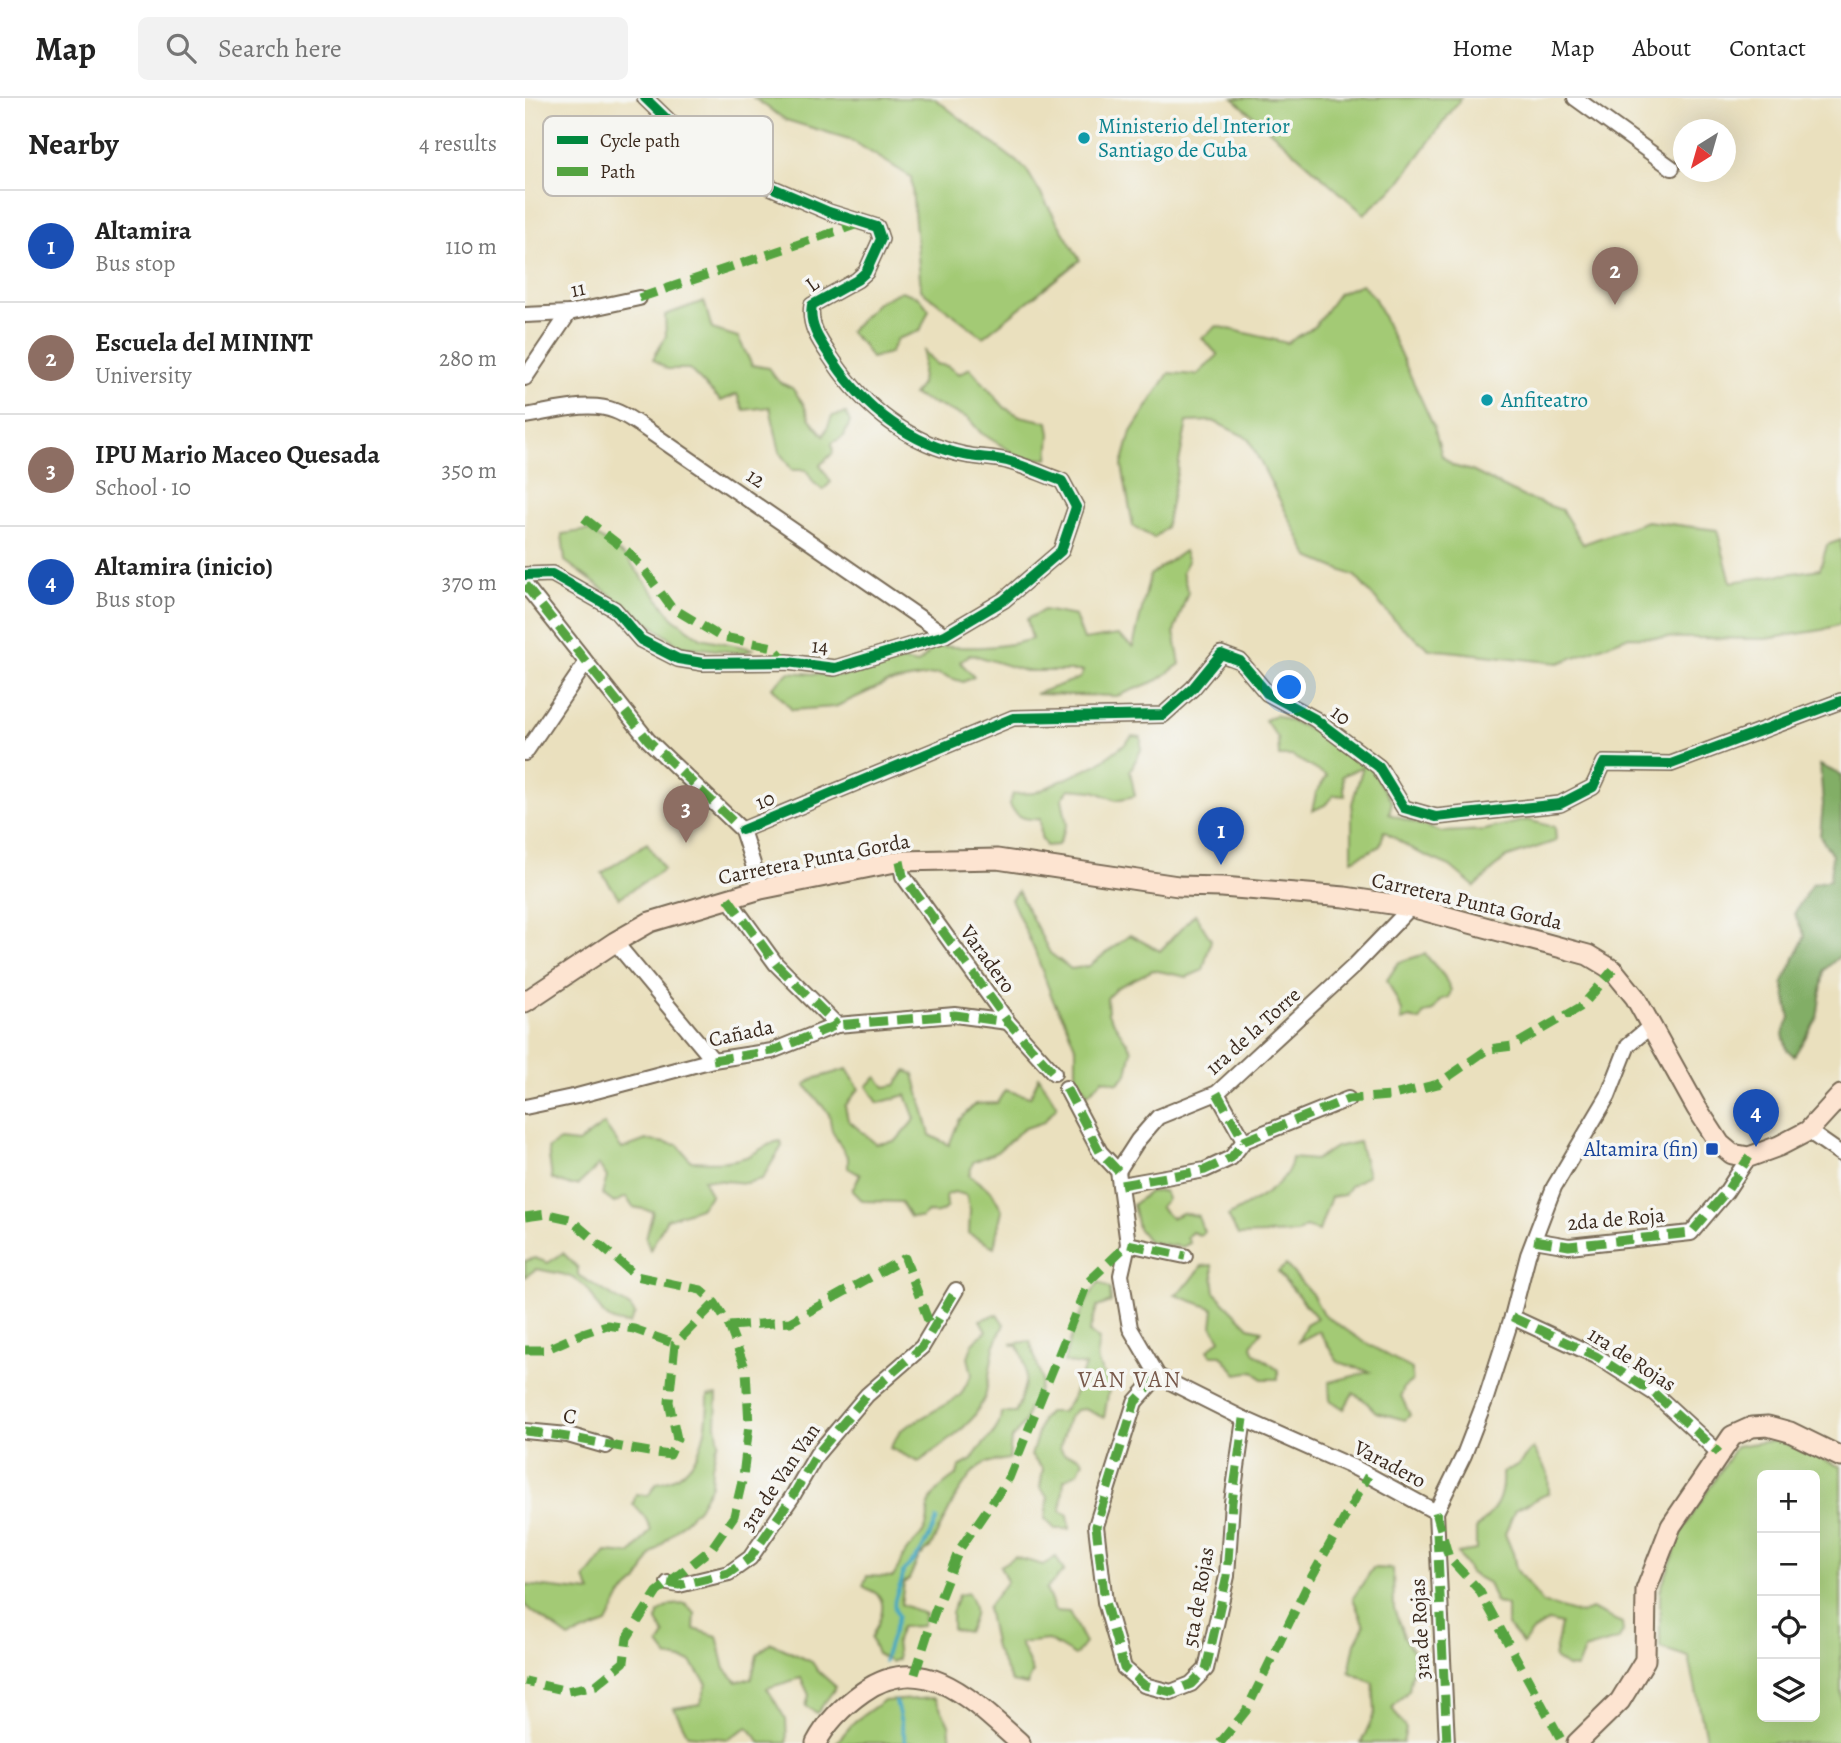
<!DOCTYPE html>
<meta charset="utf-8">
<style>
:root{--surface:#fff;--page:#f2f2f2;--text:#222;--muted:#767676;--line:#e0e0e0;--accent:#0f766e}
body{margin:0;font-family:Alegreya,serif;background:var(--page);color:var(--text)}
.controls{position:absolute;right:21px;bottom:21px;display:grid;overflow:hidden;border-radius:10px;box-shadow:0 7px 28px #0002}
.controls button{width:63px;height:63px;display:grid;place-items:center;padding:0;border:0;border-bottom:2px solid var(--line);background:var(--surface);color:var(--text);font:35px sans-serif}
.compass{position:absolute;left:1148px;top:21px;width:63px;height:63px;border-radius:50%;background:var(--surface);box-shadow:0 7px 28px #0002;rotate:217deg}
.you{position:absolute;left:765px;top:590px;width:24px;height:24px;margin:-18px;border:5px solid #fff;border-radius:50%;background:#1a73e8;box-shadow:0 0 0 10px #1a73e833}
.badge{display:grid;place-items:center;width:46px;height:46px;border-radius:50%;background:var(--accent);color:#fff;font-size:23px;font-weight:700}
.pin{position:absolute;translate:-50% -58px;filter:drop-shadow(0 2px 4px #0008)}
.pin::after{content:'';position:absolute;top:37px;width:24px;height:21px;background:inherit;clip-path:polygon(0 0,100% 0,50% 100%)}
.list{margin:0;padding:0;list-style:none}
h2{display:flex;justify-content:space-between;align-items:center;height:91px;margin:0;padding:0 28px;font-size:30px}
h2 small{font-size:23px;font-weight:400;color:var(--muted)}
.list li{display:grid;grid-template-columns:46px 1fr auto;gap:21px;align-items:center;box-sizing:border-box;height:112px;padding:0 28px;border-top:2px solid var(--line)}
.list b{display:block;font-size:26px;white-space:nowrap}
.list p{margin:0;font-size:23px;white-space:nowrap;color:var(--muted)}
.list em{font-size:23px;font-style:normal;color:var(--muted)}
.icon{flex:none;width:38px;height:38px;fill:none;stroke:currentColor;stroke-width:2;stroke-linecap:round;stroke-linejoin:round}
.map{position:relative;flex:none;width:1316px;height:1645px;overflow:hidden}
header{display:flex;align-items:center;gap:42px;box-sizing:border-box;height:98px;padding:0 35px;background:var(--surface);border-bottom:2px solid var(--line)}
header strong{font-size:33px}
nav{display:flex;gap:38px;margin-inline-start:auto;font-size:24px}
.search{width:490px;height:63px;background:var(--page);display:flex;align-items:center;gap:18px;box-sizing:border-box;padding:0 24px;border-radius:10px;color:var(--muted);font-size:26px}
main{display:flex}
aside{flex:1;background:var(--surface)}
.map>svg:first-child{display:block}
.green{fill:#a3ca75;stroke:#6f7a4a;stroke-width:2;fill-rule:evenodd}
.forest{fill:#82ae66;stroke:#5e6c42;stroke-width:2}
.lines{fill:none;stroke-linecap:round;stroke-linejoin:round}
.stream{stroke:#43a7c3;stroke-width:3.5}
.minor-casing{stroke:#786a56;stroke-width:18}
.secondary-casing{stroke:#786a56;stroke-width:23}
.minor{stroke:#fff;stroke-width:14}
.secondary{stroke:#fde4d1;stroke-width:19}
.quiet{stroke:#54a441;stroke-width:9;stroke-dasharray:18 9;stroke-linecap:butt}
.cycleway-casing{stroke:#f6f6f2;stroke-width:15}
.cycleway{stroke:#00873e;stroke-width:10}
.culture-dot{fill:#0f9aa8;stroke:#f6f6f2;stroke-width:2.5}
.transit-dot{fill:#1a4fb4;stroke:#f6f6f2;stroke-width:2.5}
.labels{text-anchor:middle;stroke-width:7;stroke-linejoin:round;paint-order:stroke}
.culture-label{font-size:21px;fill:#0d838f;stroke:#f6f6f2;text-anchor:start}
.street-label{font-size:21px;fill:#3b2a1e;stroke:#f6f6f2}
.transit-label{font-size:21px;fill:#164399;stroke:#f6f6f2;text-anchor:end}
.neighbourhood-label{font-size:23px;letter-spacing:2px;fill:#785a4c;stroke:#f6f6f2}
.key{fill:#f6f6f2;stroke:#beb9b2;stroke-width:2}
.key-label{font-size:19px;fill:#3b2a1e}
</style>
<header>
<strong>Map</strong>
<div class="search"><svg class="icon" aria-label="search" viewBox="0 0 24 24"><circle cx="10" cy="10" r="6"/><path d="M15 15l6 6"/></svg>Search here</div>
<nav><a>Home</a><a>Map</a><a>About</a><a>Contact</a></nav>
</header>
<main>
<aside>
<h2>Nearby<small>4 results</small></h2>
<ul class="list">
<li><span class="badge" style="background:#1a4fb4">1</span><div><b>Altamira</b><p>Bus stop</p></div><em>110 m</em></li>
<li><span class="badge" style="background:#8d6e63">2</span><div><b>Escuela del MININT</b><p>University</p></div><em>280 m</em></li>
<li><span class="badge" style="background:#8d6e63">3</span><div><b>IPU Mario Maceo Quesada</b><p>School · 10</p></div><em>350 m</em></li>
<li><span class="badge" style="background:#1a4fb4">4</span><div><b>Altamira (inicio)</b><p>Bus stop</p></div><em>370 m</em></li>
</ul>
</aside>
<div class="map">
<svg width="1316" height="1645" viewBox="0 0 1316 1645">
<rect width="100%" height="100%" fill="#f6f6f2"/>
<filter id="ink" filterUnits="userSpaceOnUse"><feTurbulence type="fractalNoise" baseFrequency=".0143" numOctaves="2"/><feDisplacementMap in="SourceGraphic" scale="14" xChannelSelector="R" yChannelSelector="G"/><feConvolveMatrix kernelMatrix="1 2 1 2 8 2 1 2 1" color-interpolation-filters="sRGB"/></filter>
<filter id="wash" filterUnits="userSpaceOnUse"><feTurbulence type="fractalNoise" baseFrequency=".00686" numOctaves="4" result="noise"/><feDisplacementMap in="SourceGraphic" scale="28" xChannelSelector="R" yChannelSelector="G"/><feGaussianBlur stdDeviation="1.57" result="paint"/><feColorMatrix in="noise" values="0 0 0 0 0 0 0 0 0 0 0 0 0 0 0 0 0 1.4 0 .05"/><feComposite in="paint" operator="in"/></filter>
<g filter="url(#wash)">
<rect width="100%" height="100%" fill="#eae0be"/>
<g class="green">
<polygon points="229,0 409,0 501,71 555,162 458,239 396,192 386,79 324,41 261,22"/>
<polygon points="708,0 936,0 874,85 839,116"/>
<polygon points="837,186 850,201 909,329 917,358 928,368 947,373 999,399 1037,412 1058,446 1122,423 1192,432 1206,484 1295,471 1302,447 1316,442 1316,526 1297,532 1240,541 1102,539 1034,565 904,551 871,524 830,478 784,459 723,340 688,323 662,324 641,430 629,440 608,428 597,367 606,334 644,275 672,277 693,257 677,240 692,228 762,245 790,228 814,195"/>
<polygon points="376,193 394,199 404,212 395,233 372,241 365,255 346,260 338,247 324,234 353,204"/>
<polygon points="179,203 187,231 213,239 227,267 243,270 254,284 267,290 278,305 285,321 299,338 307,318 321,315 325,324 319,338 307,345 308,355 295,367 306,384 298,392 289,385 281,372 267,372 255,355 245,309 219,312 212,296 196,303 164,271 142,271 128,261 141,238 140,217"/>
<polygon points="399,253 411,266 422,268 434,276 445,270 480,310 495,318 523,324 525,336 523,361 497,360 456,335 443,320 388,297 396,286"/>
<polygon points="64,432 102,460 148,520 176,540 228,551 219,555 155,548 40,463 37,436"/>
<path d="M659,453L663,463L657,474L663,494L649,534L655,566L633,582L592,598L510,596L555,580L558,573H500L446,556L435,564L449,579L438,584L413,576L362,585L310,609L267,612L247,589L264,574L317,578L347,572L373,562L393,566L410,548C443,550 475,551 507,541L502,521L519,512L550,518L559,542L593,537L608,549L625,477Z"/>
<polygon points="750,617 802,638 840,661 867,704 864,716 917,734 959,732 1002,722 1030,729 1031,743 980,760 950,789 925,768 890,753 859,733 855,748 827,762 827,706 838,668 817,678 820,698 809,697 800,707 787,713 791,695 802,678 767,658 754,658 753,640 740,622"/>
<path d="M607,638L616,639V652L605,673L610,698L591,702L569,693L544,691L537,701L542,726L533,747L521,748L516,739L515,721C500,722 492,720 484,706L488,696L510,695L573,666L601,645Z"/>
<polygon points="122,745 139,771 94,800 77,775"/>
<polygon points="493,793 525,855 546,871 564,868 605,837 635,853 670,816 686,842 678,872 662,879 628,872 591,890 582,900 583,916 607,952 602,976 593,985 578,981 563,996 551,979 551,951 539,921 528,902 509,851 486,801"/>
<polygon points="900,856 919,878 926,892 924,899 915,902 908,913 899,915 895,923 885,920 876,923 877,913 862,882 874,864"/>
<path d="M322,971L334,991L320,1008L323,1022L351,1046L371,1043L390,1021L381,997L353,1005L342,988L352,979L360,989L371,987L381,973L389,976L405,1037L424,1047L434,1022L450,1006L472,1005L480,992L505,999L514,979L532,1008L519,1024L498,1031L472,1054L448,1064L444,1077L467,1094L477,1112L469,1149L444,1136L445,1112L441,1097L429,1094L421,1097L422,1109C416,1115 411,1117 403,1114L396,1120L385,1119L376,1104L338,1103L327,1092L335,1077L323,1070V1060L307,1033L304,1016L280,987L288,981Z"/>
<path d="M79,1026L97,1051L121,1042L153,1047L166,1063C184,1064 203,1065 221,1059C233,1055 242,1044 256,1043L257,1048L237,1081L221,1085L178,1081L186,1097L175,1110L142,1121L125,1152L121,1140L128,1113L108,1109L101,1099L89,1105L77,1096L82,1079L74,1067L53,1087H43L27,1081L23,1050L35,1043L53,1045Z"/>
<path d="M834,1044L843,1077L825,1088L819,1097L806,1099L794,1133L780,1129L773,1135L713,1137L703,1118C725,1105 764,1088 767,1060L790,1062L811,1049Z"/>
<polygon points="639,1093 642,1101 635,1109 646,1120 657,1115 673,1118 679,1134 675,1137 667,1134 662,1139 665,1145 657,1149 624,1144 613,1130 608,1107 624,1094"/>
<path d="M38,1155L53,1170V1177L105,1209L110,1216L104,1226C67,1224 77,1198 53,1183C41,1175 25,1174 11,1171L0,1179V1163L10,1160L23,1165Z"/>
<polygon points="687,1167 690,1195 724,1229 737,1232 727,1247 729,1254 753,1272 753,1281 737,1281 729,1273 712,1276 696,1257 686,1257 683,1252 695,1241 687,1228 689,1211 650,1197 664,1185 677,1168"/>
<polygon points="761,1167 787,1196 798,1216 836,1242 887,1271 887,1283 879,1289 876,1298 885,1317 880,1322 851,1314 839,1302 828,1295 819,1311 805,1302 804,1284 845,1274 813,1264 794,1233 773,1244 781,1226 792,1220 753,1174"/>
<path d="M574,1184L585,1191L586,1204L572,1209L564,1235L574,1241C570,1262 572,1268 585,1285L579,1320L560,1311L551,1312L544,1319L535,1350L539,1356L552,1358L558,1363L553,1374L539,1382L536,1413L543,1417L545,1431H530L520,1421L523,1399L515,1390L518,1371L506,1358L517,1321L523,1314H537L547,1300L560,1268L539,1264C546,1236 557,1207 574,1184Z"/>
<polygon points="472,1216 479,1226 469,1249 460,1300 448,1320 432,1336 394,1364 365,1350 376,1332 435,1298 447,1276 443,1259 448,1245 461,1233 455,1222"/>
<path d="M505,1243L517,1282L511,1300L504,1309L500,1324L486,1342L484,1361L460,1365L447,1375L430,1400L405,1450L394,1459L384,1481L379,1485L376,1506L400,1516L397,1528L376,1529L371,1543L373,1561L366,1564L352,1556L346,1540C351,1529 364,1509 353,1497C350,1494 342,1491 338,1488L342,1478L368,1479C374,1471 375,1462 381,1454C386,1446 395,1441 399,1433C403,1426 403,1419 403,1411C405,1396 420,1385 432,1377L434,1369L447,1362C455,1344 475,1337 476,1315H490C501,1291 506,1272 493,1248L486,1246Z"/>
<path d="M192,1297L191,1327L194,1344L191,1350L187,1368L186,1387L173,1410L127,1456L113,1483L96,1498L82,1526L44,1540L0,1508V1487L66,1494L60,1481L81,1454L106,1456L126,1432L120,1419L108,1406L111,1396L123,1398L132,1385C175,1379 183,1335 183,1298Z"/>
<path d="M1252,1342L1316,1369V1645H1182L1164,1559L1135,1550V1493L1158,1432L1211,1348ZM1237,1377H1290V1619H1237Z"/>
<path d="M1008,1350L1023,1376L1024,1395L990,1412L980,1436L988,1455L991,1471L1018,1505L1056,1516L1066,1511L1097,1525L1098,1534L1093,1542L1059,1552L1052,1570L1042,1569L1029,1560L1036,1526L1024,1523L1008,1533L998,1546L982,1527V1507L971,1505L963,1485L945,1475L933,1455L951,1452V1431C969,1413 979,1402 977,1375L994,1366Z"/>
<polygon points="489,1459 518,1467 531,1459 539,1473 521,1491 530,1513 544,1514 560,1545 550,1558 523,1542 495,1545 508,1574 502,1587 487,1584 470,1550 462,1510 482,1483 475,1468"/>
<polygon points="848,1470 868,1471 869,1511 879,1538 890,1558 884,1592 867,1610 881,1631 878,1645 836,1645 850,1614 848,1585 824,1574 830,1545 839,1528 828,1500"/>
<path d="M443,1495C452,1510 451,1519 442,1534L427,1531V1515L433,1497Z"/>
<polygon points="160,1506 170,1515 169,1531 192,1538 200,1571 212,1584 227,1580 232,1557 246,1545 287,1564 293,1573 311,1589 292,1615 281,1608 284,1597 276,1580 242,1590 261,1622 262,1645 236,1645 223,1629 202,1641 163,1637 149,1610 175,1606 182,1586 166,1564 143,1559 134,1547 140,1537 132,1523 133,1515 146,1507"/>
<polygon points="410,1600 424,1626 426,1645 311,1645 330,1623 358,1603"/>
</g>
<polygon class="forest" points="1295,667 1316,677 1316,857 1299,872 1292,921 1269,958 1262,952 1258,936 1265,920 1258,885 1280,838 1269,816 1287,786 1305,782 1307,757 1295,738 1298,706"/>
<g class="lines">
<g class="stream">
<path d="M359,1564C362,1548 369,1534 373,1518C362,1501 379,1490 378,1473C395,1459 404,1441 412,1421"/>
<polyline points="371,1604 381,1645"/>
</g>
</g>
</g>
<g filter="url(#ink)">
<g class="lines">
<defs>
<g id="minor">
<polyline points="1050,0 1147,70"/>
<polyline points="0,217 44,215 114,200"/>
<polyline points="0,280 44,215"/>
<path d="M0,318C27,314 64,302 90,313C99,316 107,322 115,327L420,537"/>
<path d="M0,477L27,476L89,511L116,542L153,561L178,565L262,564L310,570L420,537L479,502L536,453L551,409L537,383C519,377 501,368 482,363C469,359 454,360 440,357C385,346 340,310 309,264C297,246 283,229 287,207L332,182L341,174L356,141L352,129L304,114L185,63L120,0"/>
<polyline points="0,487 123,642 217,732 236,791"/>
<polyline points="0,655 61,565"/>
<polyline points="217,732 488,620 638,617 668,590 696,556 715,563 742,595 790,621 854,669 879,710 911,719 1035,706 1068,689 1079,665 1146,666 1316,603"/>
<polyline points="375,763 378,778 483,924 529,975"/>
<polyline points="203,800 251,866 312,927"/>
<polyline points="90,844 188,962"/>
<polyline points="541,990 575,1054 593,1073 603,1146 596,1177 605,1230 633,1278 719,1321 832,1371 911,1414"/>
<polyline points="692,995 719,1043"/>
<polyline points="0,1009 52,998 188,962 247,953 312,927 430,917 483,924"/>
<polyline points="1283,1033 1316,1056"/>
<polyline points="593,1073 613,1042 633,1019 692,995 829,868 886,809"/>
<polyline points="596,1087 680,1072 706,1060 719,1043 823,1001"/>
<polyline points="1009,1142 1044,1148 1166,1135 1201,1094 1224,1059"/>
<polyline points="603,1146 660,1158"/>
<polyline points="987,1219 1071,1258 1129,1295 1194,1355"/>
<polyline points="633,1278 610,1304 571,1428 580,1504 599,1570 619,1587 646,1594 666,1586 681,1571 702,1478 707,1404 719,1321"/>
<polyline points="0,1333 43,1337 81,1348"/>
<polyline points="143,1485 154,1487 204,1475 225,1460 267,1399 292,1356 342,1297 397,1249 431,1192"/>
<polyline points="922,1645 911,1414 939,1357 961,1300 987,1219 1003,1157 1029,1089 1083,998 1103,947 1127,927"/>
</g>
<g id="secondary">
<polyline points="0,904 90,844 125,824 236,791 375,763 472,761 653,788 697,789 820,799 886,809 1063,857 1088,872 1110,899 1171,1009 1195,1046 1207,1056 1224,1059 1254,1048 1283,1033 1316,997"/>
<path d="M291,1645C302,1624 318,1608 338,1594C400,1550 450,1605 495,1645"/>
<polyline points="1052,1645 1095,1603 1120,1562 1121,1492 1146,1428 1207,1338 1227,1329 1243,1328 1265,1334 1316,1359"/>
</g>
</defs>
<use href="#minor" class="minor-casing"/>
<use href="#secondary" class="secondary-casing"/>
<use href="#minor" class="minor"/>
<use href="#secondary" class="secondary"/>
<g class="quiet">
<polyline points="114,200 336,125"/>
<polyline points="59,420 102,453 117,469 146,509 194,538 248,549 262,564"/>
<polyline points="0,487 123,642 217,732"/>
<polyline points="375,763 378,778 483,924 529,975"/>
<polyline points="203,800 251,866 312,927"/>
<polyline points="188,962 247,953 312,927 430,917 483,924"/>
<polyline points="541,990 575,1054 593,1073"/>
<polyline points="692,995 719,1043"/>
<polyline points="596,1087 680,1072 706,1060 719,1043 823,1001 865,998 913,986 963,951 988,948 1057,908 1088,872"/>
<polyline points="0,1119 22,1116 45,1121 111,1178 176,1192 190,1205 204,1228 221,1272 224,1327 218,1379 209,1418 187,1450 132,1494 102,1540 99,1564 71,1587 42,1593 0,1583"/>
<polyline points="1009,1142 1044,1148 1166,1135 1201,1094 1224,1059"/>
<polyline points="987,1219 1071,1258 1129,1295 1194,1355"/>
<polyline points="204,1228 265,1224 380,1160 407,1233"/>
<polyline points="0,1252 20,1252 58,1235 82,1227 109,1231 150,1246"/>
<polyline points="633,1278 610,1304 571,1428 580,1504 599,1570 619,1587 646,1594 666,1586 681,1571 702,1478 707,1404 719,1321"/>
<path d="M0,1333C49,1338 96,1351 145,1357L152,1341L144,1304L150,1246L190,1205"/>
<polyline points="911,1414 924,1460 954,1492 1038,1645"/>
<polyline points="912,1435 922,1645"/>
<polyline points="143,1485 154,1487 204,1475 225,1460 267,1399 292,1356 342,1297 397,1249 431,1192"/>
<polyline points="390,1576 409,1516 434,1452 484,1380 563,1184 603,1146 660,1158"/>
<polyline points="695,1645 721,1613 786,1480 843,1378"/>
</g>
<defs>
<g id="cycleway">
<path d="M0,477L27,476L89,511L116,542L153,561L178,565L262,564L310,570L420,537L479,502L536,453L551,409L537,383C519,377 501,368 482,363C469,359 454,360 440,357C385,346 340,310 309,264C297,246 283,229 287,207L332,182L341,174L356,141L352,129L304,114L185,63L120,0"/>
<polyline points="217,732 488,620 638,617 668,590 696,556 715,563 742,595 790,621 854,669 879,710 911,719 1035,706 1068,689 1079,665 1146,666 1316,603"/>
</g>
</defs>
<use href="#cycleway" class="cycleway-casing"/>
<use href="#cycleway" class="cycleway"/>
</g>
</g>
<g class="culture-dot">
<circle cx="559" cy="40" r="7"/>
<circle cx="962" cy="302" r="7"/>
</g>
<rect class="transit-dot" x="1180" y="1044" width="14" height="14" rx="3.5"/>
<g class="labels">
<g class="culture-label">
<text x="573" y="35">Ministerio del Interior<tspan x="573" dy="24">Santiago de Cuba</tspan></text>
<text x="976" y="309">Anfiteatro</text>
</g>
<g class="street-label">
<text transform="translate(287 186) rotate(-36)" y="7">L</text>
<text transform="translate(53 191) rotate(-11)" y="7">11</text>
<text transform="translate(231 380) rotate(34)" y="7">12</text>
<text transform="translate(295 548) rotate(5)" y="7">14</text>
<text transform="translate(816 617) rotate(37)" y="7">10</text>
<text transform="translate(240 702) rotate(-22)" y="7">10</text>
<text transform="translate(289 761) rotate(-11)" y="7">Carretera Punta Gorda</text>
<text transform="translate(942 803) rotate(13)" y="7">Carretera Punta Gorda</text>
<text transform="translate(463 861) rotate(54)" y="7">Varadero</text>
<text transform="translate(728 933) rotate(-42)" y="7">1ra de la Torre</text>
<text transform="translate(216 935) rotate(-12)" y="7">Cañada</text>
<text transform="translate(1091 1121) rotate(-5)" y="7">2da de Roja</text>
<text transform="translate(1107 1261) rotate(33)" y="7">1ra de Rojas</text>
<text transform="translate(45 1318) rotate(10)" y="7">C</text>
<text transform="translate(865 1366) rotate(28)" y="7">Varadero</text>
<text transform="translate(255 1379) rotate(-56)" y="7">3ra de Van Van</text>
<text transform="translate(673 1499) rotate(-80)" y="7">5ta de Rojas</text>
<text transform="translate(895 1531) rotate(-93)" y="7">3ra de Rojas</text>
</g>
<g class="transit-label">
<text x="1173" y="1058">Altamira (fin)</text>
</g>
<g class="neighbourhood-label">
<text x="605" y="1289">VAN VAN</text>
</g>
</g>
<rect x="18" y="18" width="230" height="80" rx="10" class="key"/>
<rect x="32" y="38" width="31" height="8" fill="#00873e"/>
<rect x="32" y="69" width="31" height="9" fill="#54a441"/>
<g class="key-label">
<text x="75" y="49">Cycle path</text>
<text x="75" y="80">Path</text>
</g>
</svg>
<div class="controls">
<button>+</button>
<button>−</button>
<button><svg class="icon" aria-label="locate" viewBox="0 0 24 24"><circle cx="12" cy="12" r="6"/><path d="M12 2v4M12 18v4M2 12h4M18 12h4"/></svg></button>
<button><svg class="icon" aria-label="layers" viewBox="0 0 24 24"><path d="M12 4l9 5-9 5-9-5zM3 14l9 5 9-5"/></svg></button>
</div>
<svg class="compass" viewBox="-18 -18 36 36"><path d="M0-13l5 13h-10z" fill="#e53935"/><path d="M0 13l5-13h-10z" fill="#767676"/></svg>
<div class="you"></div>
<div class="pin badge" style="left:696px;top:767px;background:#1a4fb4">1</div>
<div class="pin badge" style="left:1090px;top:207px;background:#8d6e63">2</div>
<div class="pin badge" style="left:161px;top:745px;background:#8d6e63">3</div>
<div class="pin badge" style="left:1231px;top:1049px;background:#1a4fb4">4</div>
</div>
</main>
